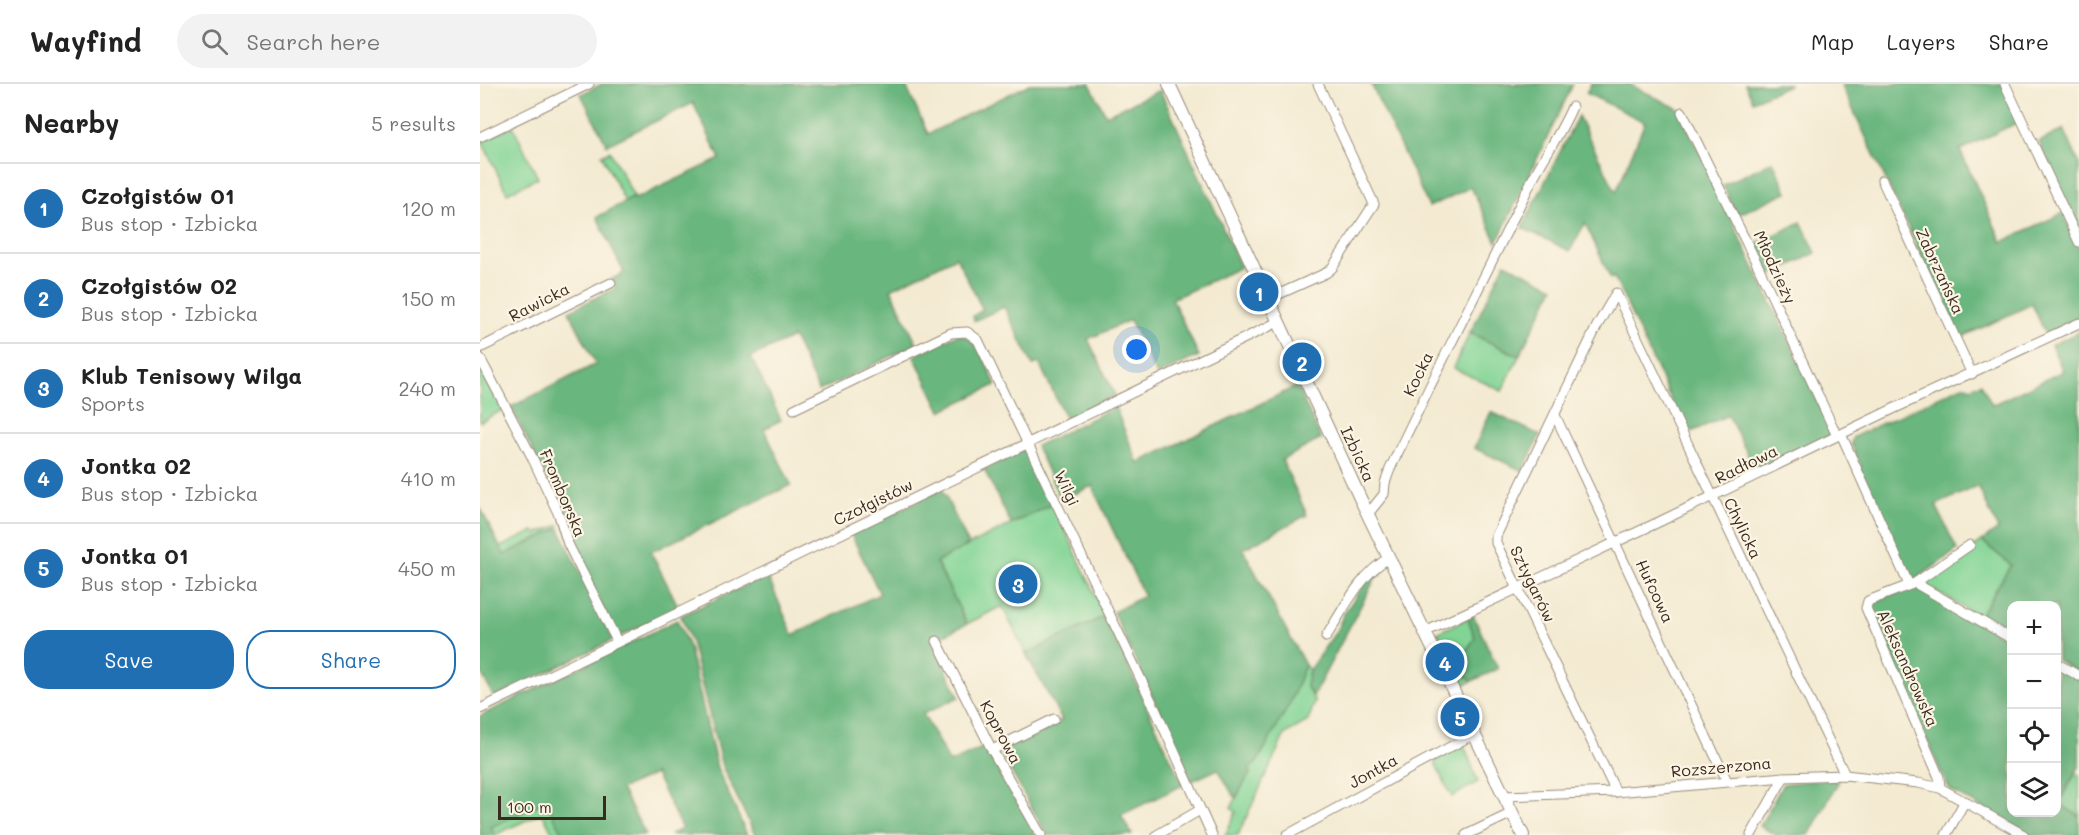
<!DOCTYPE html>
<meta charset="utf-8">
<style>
:root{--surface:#fff;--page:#f2f2f2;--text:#222;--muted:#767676;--line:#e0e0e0;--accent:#1f6fb2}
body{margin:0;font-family:Mali,sans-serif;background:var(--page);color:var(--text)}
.controls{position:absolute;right:18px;bottom:18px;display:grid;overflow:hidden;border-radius:12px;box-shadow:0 6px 24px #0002}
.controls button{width:54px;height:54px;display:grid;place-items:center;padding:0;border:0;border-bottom:2px solid var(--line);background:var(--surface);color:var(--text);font:30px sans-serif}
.scale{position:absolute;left:18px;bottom:15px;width:108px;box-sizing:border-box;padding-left:6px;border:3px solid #3b2a1e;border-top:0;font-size:16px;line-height:21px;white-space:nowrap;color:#3b2a1e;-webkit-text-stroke:4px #fcf5e5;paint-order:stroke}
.you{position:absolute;left:657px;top:266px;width:21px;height:21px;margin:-15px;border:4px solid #fff;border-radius:50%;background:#1a73e8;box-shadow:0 0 0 9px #1a73e833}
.badge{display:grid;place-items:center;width:39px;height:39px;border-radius:50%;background:var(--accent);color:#fff;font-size:20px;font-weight:700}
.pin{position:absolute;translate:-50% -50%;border:3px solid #fff;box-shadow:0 2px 6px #0006}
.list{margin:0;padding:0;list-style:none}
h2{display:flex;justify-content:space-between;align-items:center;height:78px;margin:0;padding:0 24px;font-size:26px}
h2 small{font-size:20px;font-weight:400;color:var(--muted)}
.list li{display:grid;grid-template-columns:39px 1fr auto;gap:18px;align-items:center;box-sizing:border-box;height:90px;padding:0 24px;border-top:2px solid var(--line)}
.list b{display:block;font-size:22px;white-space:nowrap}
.list p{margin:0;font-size:20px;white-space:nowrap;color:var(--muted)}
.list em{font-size:20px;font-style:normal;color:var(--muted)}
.actions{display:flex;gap:12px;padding:18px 24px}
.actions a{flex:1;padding:14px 0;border:2px solid var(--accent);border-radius:24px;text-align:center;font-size:21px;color:var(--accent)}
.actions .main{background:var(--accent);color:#fff}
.icon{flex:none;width:33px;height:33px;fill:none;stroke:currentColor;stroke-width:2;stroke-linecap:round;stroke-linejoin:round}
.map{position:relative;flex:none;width:1599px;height:751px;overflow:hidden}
header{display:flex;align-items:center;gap:36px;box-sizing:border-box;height:84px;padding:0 30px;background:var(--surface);border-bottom:2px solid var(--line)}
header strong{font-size:28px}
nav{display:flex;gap:33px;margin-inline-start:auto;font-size:21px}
.search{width:420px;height:54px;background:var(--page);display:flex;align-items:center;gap:15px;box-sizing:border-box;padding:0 21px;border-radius:33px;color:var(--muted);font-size:22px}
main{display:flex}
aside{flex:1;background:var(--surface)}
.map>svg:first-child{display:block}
.green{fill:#82d495;stroke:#5e7f5a;stroke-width:1.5}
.forest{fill:#69b67e;stroke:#52704e;stroke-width:1.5}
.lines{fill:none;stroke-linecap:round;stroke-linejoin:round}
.street-casing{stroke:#978a78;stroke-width:11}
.secondary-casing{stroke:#978a78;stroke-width:14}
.street{stroke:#fff;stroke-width:9}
.secondary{stroke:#fff;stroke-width:12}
.labels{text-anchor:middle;stroke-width:4.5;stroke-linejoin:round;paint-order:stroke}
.street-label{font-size:16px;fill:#3b2a1e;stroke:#fcf5e5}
</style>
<header>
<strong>Wayfind</strong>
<div class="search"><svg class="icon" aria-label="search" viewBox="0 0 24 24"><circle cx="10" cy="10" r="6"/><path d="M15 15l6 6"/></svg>Search here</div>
<nav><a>Map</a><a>Layers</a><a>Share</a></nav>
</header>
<main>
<aside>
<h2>Nearby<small>5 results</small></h2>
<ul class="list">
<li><span class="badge">1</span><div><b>Czołgistów 01</b><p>Bus stop · Izbicka</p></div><em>120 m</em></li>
<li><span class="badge">2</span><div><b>Czołgistów 02</b><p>Bus stop · Izbicka</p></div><em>150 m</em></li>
<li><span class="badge">3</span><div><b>Klub Tenisowy Wilga</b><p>Sports</p></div><em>240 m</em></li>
<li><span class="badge">4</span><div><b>Jontka 02</b><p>Bus stop · Izbicka</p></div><em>410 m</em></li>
<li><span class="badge">5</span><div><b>Jontka 01</b><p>Bus stop · Izbicka</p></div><em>450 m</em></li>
</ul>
<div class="actions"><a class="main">Save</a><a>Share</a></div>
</aside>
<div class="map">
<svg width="1599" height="751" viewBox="0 0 1599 751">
<rect width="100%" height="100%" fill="#fcf5e5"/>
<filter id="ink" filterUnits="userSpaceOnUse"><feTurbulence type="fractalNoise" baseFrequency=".0167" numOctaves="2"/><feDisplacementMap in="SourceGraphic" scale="12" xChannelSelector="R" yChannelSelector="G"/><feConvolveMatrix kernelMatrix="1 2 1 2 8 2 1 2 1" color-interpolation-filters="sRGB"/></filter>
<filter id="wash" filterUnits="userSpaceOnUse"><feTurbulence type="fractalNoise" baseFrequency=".008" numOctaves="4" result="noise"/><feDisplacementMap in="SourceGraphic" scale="24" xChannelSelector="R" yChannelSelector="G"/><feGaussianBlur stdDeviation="1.35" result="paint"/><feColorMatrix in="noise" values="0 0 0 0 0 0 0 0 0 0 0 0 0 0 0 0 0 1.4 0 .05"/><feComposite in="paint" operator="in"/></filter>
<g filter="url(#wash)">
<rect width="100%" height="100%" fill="#f3ead1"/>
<g class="green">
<polygon points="33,42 58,94 27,109 2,57"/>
<polygon points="130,67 154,113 145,118 122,71"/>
<polygon points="990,249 1039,272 1022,307 973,284"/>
<polygon points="0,281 23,326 0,338"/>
<polygon points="573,420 625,532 546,570 522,522 487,540 456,477"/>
<polygon points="79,441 79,444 24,471 20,463 54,447 56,450"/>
<polygon points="1502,457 1531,481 1499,533 1443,500"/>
<polygon points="988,534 995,554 986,567 984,590 992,597 982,602 957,549"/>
<polygon points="825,581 829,586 826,602 835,617 828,637 805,650 758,751 745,751 756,728 751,724 770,688 769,685 777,678 810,619"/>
<polygon points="984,661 998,698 972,713 954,677"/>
<polygon points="1596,689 1599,691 1599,732 1578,719"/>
<polygon points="59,720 70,725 84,751 74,751 64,732 59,730 15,751 11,743"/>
</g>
<g class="forest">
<polygon points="122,0 425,0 448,50 550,0 610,0 626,31 680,6 761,183 692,215 719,272 677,291 650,236 608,255 635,311 586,335 559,279 553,281 524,223 494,237 493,232 503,226 476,173 411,205 437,260 339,307 313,253 271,273 301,336 284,345 311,401 171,468 199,524 137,554 90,454 69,399 31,323 116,280 89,227 136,204 132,195 144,189 117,133 154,113 155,115 240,75 213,19 127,61 101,10"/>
<polygon points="891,0 1093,0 1017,158 991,103 949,123"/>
<polygon points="1111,0 1149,0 1199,25 1351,345 1349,352 1276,387 1248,331 1207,350 1134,193 1131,195 1105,139 1090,167 1042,144 1098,32 1136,108 1165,38 1106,9"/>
<polygon points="1265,0 1310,0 1273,17"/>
<polygon points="1361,0 1524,0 1541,37 1480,66 1522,158 1583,129 1599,164 1599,234 1566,251 1552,220 1480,254"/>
<polygon points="1584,45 1599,79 1599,146 1559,58"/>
<polygon points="1293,77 1307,108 1257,131 1243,101"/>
<polygon points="1321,138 1336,169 1287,193 1272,162"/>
<polygon points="1025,179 1074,203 1039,272 990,249"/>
<polygon points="1599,248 1599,589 1577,576 1576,522 1532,522 1531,551 1499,533 1531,481 1502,457 1518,445 1498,402 1456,421 1477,466 1431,499 1379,384 1381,382 1371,360 1373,353 1484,301 1491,304 1501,299 1512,321 1583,287 1571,261"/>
<path d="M478,250C500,254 507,283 516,301L461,327L434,272Z"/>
<polygon points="817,302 841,355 802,376 827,431 763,465 825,581 810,619 777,678 769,685 771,688 756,713 753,711 738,685 712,697 633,528 664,512 612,402 581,416 556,362 635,323 658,379"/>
<polygon points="1011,328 1060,351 1043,387 994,364"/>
<polygon points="546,364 573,420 531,440 504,385"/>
<polygon points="462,405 489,461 456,478 487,540 452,557 479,613 443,630 470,679 506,662 556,751 275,751 242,682 212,561 201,532 287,491 313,551 400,510 371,450"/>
<polygon points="0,423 24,471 79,444 133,556 14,614 0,586"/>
<polygon points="899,483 902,491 897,491 833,612 826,602 829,586 858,545 863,531 881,505"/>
<polygon points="1433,502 1531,557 1532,728 1576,728 1577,583 1599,595 1599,683 1578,719 1599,732 1599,751 1551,751 1471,707 1461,689 1389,521"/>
<polygon points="993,531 1018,585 992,597 984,590 986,567 995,554 988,534"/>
<polygon points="625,532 703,701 641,731 652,751 567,751 519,666 582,636 546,570"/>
<polygon points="197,536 209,563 237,684 267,751 190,751 202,745 175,690 141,705 166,751 84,751 70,725 59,720 11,743 15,751 0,751 0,632"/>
<polygon points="1339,696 1359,697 1329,751 1296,751 1280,742 1303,700"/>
</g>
</g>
<g filter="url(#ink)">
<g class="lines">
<defs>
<g id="street">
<polyline points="1525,0 1599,158"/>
<polyline points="1202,28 1279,184 1357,352"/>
<polyline points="0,53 109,0"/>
<polyline points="1402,96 1492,290"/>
<polyline points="788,215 846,189 852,184 894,120 838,0"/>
<polyline points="0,264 131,199"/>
<polyline points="0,274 52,373 79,431 88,460 137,557"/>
<polyline points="314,325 471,249 487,248 498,256 677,629 732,751"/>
<polyline points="1075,331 1247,697"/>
<polyline points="1361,350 1429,501"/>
<path d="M888,430L904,410L905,399L910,385C956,288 1005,192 1052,96C1065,71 1081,49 1092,23"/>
<polyline points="1435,499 1532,555"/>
<polyline points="945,548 1183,436 1413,325 1599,239"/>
<path d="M846,553C863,526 880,490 909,474"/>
<polyline points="457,557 512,666 561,751"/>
<polyline points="1576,579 1599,592"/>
<polyline points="0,625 798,238"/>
<polyline points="512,666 574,635"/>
<polyline points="1460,704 1459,693 1386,524 1388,517 1435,499 1490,461"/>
<polyline points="1136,708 1016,459 1016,452 1117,242 1136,209 1365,691"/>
<polyline points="1024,712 1136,708 1304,693 1365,691 1438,699 1460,704 1544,751"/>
<polyline points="677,751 720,726"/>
<polyline points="807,751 994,650"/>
<polyline points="986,751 1032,729"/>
<polyline points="1271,751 1304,693"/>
<polyline points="1466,751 1485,717"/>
</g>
<polyline id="secondary" points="689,0 879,412 1043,751"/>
</defs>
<use href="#street" class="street-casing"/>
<use href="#secondary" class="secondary-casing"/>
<use href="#street" class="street"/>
<use href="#secondary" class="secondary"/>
</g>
</g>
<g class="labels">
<g class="street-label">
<text transform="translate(1295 183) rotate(65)" y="6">Młodzieży</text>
<text transform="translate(1460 187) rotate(65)" y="6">Zabrzańska</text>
<text transform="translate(59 218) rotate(-27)" y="6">Rawicka</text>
<text transform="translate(938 290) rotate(-64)" y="6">Kocka</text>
<text transform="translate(878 370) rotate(65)" y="6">Izbicka</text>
<text transform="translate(1266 380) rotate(-26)" y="6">Radłowa</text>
<text transform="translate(587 404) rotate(65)" y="6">Wilgi</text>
<text transform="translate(83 409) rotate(67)" y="6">Fromborska</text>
<text transform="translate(393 418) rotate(-26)" y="6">Czołgistów</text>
<text transform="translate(1263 444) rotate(64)" y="6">Chylicka</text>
<text transform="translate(1053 500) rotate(64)" y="6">Sztygarów</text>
<text transform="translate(1175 507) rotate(65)" y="6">Hufcowa</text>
<text transform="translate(1428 584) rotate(66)" y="6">Aleksandrowska</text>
<text transform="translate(521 648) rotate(62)" y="6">Koprowa</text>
<text transform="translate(1241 683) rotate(-5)" y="6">Rozszerzona</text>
<text transform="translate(893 687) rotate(-29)" y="6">Jontka</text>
</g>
</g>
</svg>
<div class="controls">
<button>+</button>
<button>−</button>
<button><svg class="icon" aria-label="locate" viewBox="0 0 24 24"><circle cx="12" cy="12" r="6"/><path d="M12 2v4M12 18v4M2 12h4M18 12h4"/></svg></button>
<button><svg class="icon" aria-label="layers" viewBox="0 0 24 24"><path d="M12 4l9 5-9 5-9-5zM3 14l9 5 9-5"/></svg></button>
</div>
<div class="scale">100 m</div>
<div class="you"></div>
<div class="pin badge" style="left:779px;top:208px">1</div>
<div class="pin badge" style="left:822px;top:278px">2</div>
<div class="pin badge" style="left:538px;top:500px">3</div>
<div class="pin badge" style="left:965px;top:578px">4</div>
<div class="pin badge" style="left:980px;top:633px">5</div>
</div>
</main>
